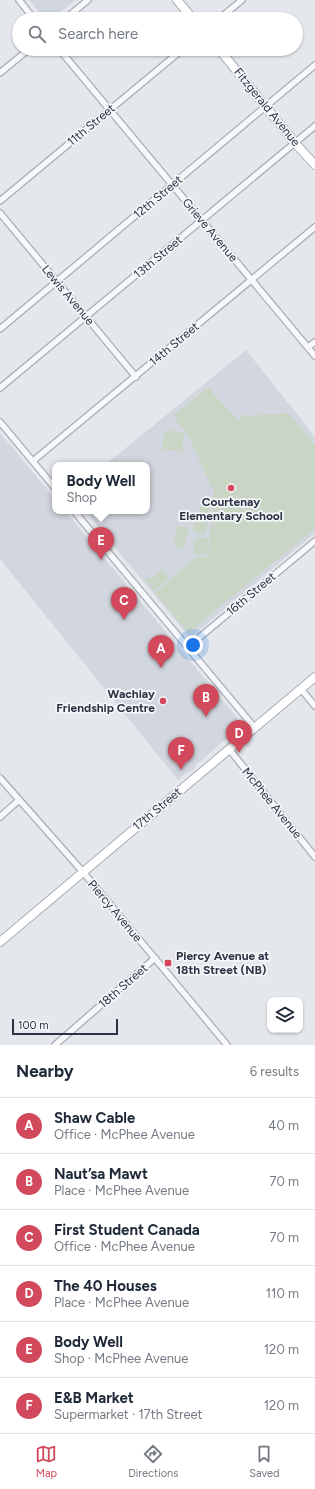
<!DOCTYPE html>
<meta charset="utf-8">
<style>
:root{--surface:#fff;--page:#f2f2f3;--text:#1f2937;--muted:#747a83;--line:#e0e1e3;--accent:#d1495b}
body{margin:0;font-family:Figtree,sans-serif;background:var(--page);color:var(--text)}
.controls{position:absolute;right:12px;bottom:12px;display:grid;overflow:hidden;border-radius:8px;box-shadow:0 1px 3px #0004}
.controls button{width:36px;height:36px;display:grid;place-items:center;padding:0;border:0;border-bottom:1px solid var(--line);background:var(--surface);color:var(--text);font:20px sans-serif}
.scale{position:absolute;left:12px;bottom:10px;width:106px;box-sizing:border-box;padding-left:4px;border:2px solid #2b3445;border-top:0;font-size:11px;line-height:14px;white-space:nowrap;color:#2b3445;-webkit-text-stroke:3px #f4f6f9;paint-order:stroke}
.you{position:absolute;left:193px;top:645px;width:14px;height:14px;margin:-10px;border:3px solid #fff;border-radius:50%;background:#1a73e8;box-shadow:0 0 0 6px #1a73e833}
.badge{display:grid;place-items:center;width:26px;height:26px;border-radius:50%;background:var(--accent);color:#fff;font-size:13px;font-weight:700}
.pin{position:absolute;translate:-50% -33px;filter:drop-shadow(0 1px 2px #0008)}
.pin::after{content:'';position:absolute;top:21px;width:14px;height:12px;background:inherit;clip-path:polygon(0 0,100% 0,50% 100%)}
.popup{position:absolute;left:52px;top:462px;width:98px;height:52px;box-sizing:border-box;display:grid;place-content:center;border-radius:8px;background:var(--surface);filter:drop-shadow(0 1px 3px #0005);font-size:13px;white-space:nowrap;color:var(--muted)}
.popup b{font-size:15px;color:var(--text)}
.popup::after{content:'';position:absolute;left:50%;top:100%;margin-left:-8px;border:8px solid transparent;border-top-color:var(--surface)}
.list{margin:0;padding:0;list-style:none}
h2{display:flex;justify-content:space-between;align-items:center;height:52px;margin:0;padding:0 16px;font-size:17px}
h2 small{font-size:13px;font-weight:400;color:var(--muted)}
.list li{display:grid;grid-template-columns:26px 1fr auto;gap:12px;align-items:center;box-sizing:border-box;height:56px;padding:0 16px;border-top:1px solid var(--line)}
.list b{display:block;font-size:15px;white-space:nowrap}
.list p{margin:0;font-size:13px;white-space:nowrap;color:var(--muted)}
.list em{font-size:13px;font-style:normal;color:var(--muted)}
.icon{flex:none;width:22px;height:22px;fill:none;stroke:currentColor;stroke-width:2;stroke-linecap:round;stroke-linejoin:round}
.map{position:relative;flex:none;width:315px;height:1045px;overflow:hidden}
.search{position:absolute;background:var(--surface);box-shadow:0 1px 3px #0004;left:12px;right:12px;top:12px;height:44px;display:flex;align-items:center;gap:10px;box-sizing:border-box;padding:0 14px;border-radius:22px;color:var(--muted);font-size:15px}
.sheet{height:388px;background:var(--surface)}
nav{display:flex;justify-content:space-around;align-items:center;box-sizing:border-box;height:56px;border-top:1px solid var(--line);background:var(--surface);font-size:11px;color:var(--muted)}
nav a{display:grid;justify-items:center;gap:2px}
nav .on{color:var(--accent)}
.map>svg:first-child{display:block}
.built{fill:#d2d6de}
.green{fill:#c9d6c5}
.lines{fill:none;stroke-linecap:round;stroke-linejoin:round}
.street-casing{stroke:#a9aeb7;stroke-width:8}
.secondary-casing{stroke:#a9aeb7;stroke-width:10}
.street{stroke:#f7f8fa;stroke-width:5.5}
.secondary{stroke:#fff;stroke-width:8}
.poi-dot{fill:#d1495b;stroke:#f4f6f9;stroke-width:1.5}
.labels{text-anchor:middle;stroke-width:3.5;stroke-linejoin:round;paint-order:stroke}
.street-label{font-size:12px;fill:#2b3445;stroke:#f4f6f9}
.poi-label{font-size:12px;font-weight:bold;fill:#2b3445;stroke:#f4f6f9}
</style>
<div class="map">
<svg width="315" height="1045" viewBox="0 0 315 1045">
<rect width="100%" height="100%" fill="#e4e7ec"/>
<g class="built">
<polygon points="29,0 75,0 52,19 45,19"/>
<polygon points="246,350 315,437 315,533 190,638 85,511 147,511 147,465 105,465"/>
<polygon points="0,433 55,499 55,511 65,511 238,719 239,725 234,732 196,765 193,770 187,772 178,780 0,559"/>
</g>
<g class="green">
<polygon points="208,387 227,409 238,420 245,414 249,416 288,413 315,445 315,456 312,459 315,462 315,528 188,633 155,593 197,556 208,557 214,492 188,435 173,416"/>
<polygon points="165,430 184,433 182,452 162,449"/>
<polygon points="200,506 210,507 205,534 193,532 194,523 197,523"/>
<polygon points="177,526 188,527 185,548 174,546"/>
<polygon points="196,537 209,539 206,555 193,553"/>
<polygon points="163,571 169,578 154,591 145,580"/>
</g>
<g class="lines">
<defs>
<g id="street">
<polyline points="19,0 34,19"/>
<polyline points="65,19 88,0"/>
<polyline points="219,19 242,0"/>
<polyline points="59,49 315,356"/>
<polyline points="0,73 29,49"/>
<polyline points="0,201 183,49"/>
<polyline points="0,213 136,377"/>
<polyline points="0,329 315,65"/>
<polyline points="308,347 315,342"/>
<polyline points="0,388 315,126"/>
<polyline points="0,422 55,488"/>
<polyline points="33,461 315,227"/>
<polyline points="74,511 255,728"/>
<polyline points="188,647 315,541"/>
<polyline points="301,689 315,706"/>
<polyline points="229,749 315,857"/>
<polyline points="0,778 83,872 227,1045"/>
<polyline points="0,817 19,800"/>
<polyline points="55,1045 155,958"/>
</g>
<g id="secondary">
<polyline points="177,0 193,19"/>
<polyline points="219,49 295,143 315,165"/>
<polyline points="0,942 315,677"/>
</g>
</defs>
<use href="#street" class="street-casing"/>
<use href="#secondary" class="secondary-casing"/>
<use href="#street" class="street"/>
<use href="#secondary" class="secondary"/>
</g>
<g class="poi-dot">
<circle cx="231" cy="488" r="4"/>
<circle cx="163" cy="701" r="4"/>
<rect x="164" y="959" width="8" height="8" rx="2"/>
</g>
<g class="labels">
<g class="street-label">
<text transform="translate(267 107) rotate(51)" y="4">Fitzgerald Avenue</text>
<text transform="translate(91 125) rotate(-40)" y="4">11th Street</text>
<text transform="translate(158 197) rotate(-40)" y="4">12th Street</text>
<text transform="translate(210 230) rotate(50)" y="4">Grieve Avenue</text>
<text transform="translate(158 257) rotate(-40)" y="4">13th Street</text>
<text transform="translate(68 295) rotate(50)" y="4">Lewis Avenue</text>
<text transform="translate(174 344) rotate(-40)" y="4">14th Street</text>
<text transform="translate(251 594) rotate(-40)" y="4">16th Street</text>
<text transform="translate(272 803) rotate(51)" y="4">McPhee Avenue</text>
<text transform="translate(157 809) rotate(-40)" y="4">17th Street</text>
<text transform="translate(115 911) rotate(50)" y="4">Piercy Avenue</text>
<text transform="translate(123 986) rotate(-41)" y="4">18th Street</text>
</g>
<g class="poi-label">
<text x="231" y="506">Courtenay<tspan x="231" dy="14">Elementary School</tspan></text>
<text x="155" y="698" text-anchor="end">Wachiay<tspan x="155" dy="14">Friendship Centre</tspan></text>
<text x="176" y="960" text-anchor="start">Piercy Avenue at<tspan x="176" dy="14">18th Street (NB)</tspan></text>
</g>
</g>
</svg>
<div class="controls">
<button><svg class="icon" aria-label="layers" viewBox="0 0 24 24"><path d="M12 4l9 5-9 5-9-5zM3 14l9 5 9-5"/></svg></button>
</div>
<div class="scale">100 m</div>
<div class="you"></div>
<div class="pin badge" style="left:161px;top:668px">A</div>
<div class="pin badge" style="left:206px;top:717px">B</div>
<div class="pin badge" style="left:124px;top:620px">C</div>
<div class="pin badge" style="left:239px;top:753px">D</div>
<div class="pin badge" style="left:101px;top:560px">E</div>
<div class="popup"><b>Body Well</b>Shop</div>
<div class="pin badge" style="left:181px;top:770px">F</div>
<div class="search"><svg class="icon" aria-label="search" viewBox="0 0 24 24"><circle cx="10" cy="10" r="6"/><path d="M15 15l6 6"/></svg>Search here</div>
</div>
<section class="sheet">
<h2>Nearby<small>6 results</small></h2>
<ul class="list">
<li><span class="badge">A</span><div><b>Shaw Cable</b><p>Office · McPhee Avenue</p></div><em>40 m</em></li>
<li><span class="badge">B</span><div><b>Naut’sa Mawt</b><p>Place · McPhee Avenue</p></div><em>70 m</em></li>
<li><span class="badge">C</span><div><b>First Student Canada</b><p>Office · McPhee Avenue</p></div><em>70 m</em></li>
<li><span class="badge">D</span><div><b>The 40 Houses</b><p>Place · McPhee Avenue</p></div><em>110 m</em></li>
<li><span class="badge">E</span><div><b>Body Well</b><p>Shop · McPhee Avenue</p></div><em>120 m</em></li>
<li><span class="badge">F</span><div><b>E&amp;B Market</b><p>Supermarket · 17th Street</p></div><em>120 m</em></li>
</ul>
</section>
<nav>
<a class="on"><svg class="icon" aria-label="map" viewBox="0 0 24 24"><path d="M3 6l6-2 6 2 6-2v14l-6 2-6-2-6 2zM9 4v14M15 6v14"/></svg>Map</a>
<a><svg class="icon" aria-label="directions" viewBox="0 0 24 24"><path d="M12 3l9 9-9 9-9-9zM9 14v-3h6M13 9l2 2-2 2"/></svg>Directions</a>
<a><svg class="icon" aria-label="saved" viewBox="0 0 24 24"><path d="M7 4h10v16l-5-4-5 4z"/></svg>Saved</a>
</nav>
